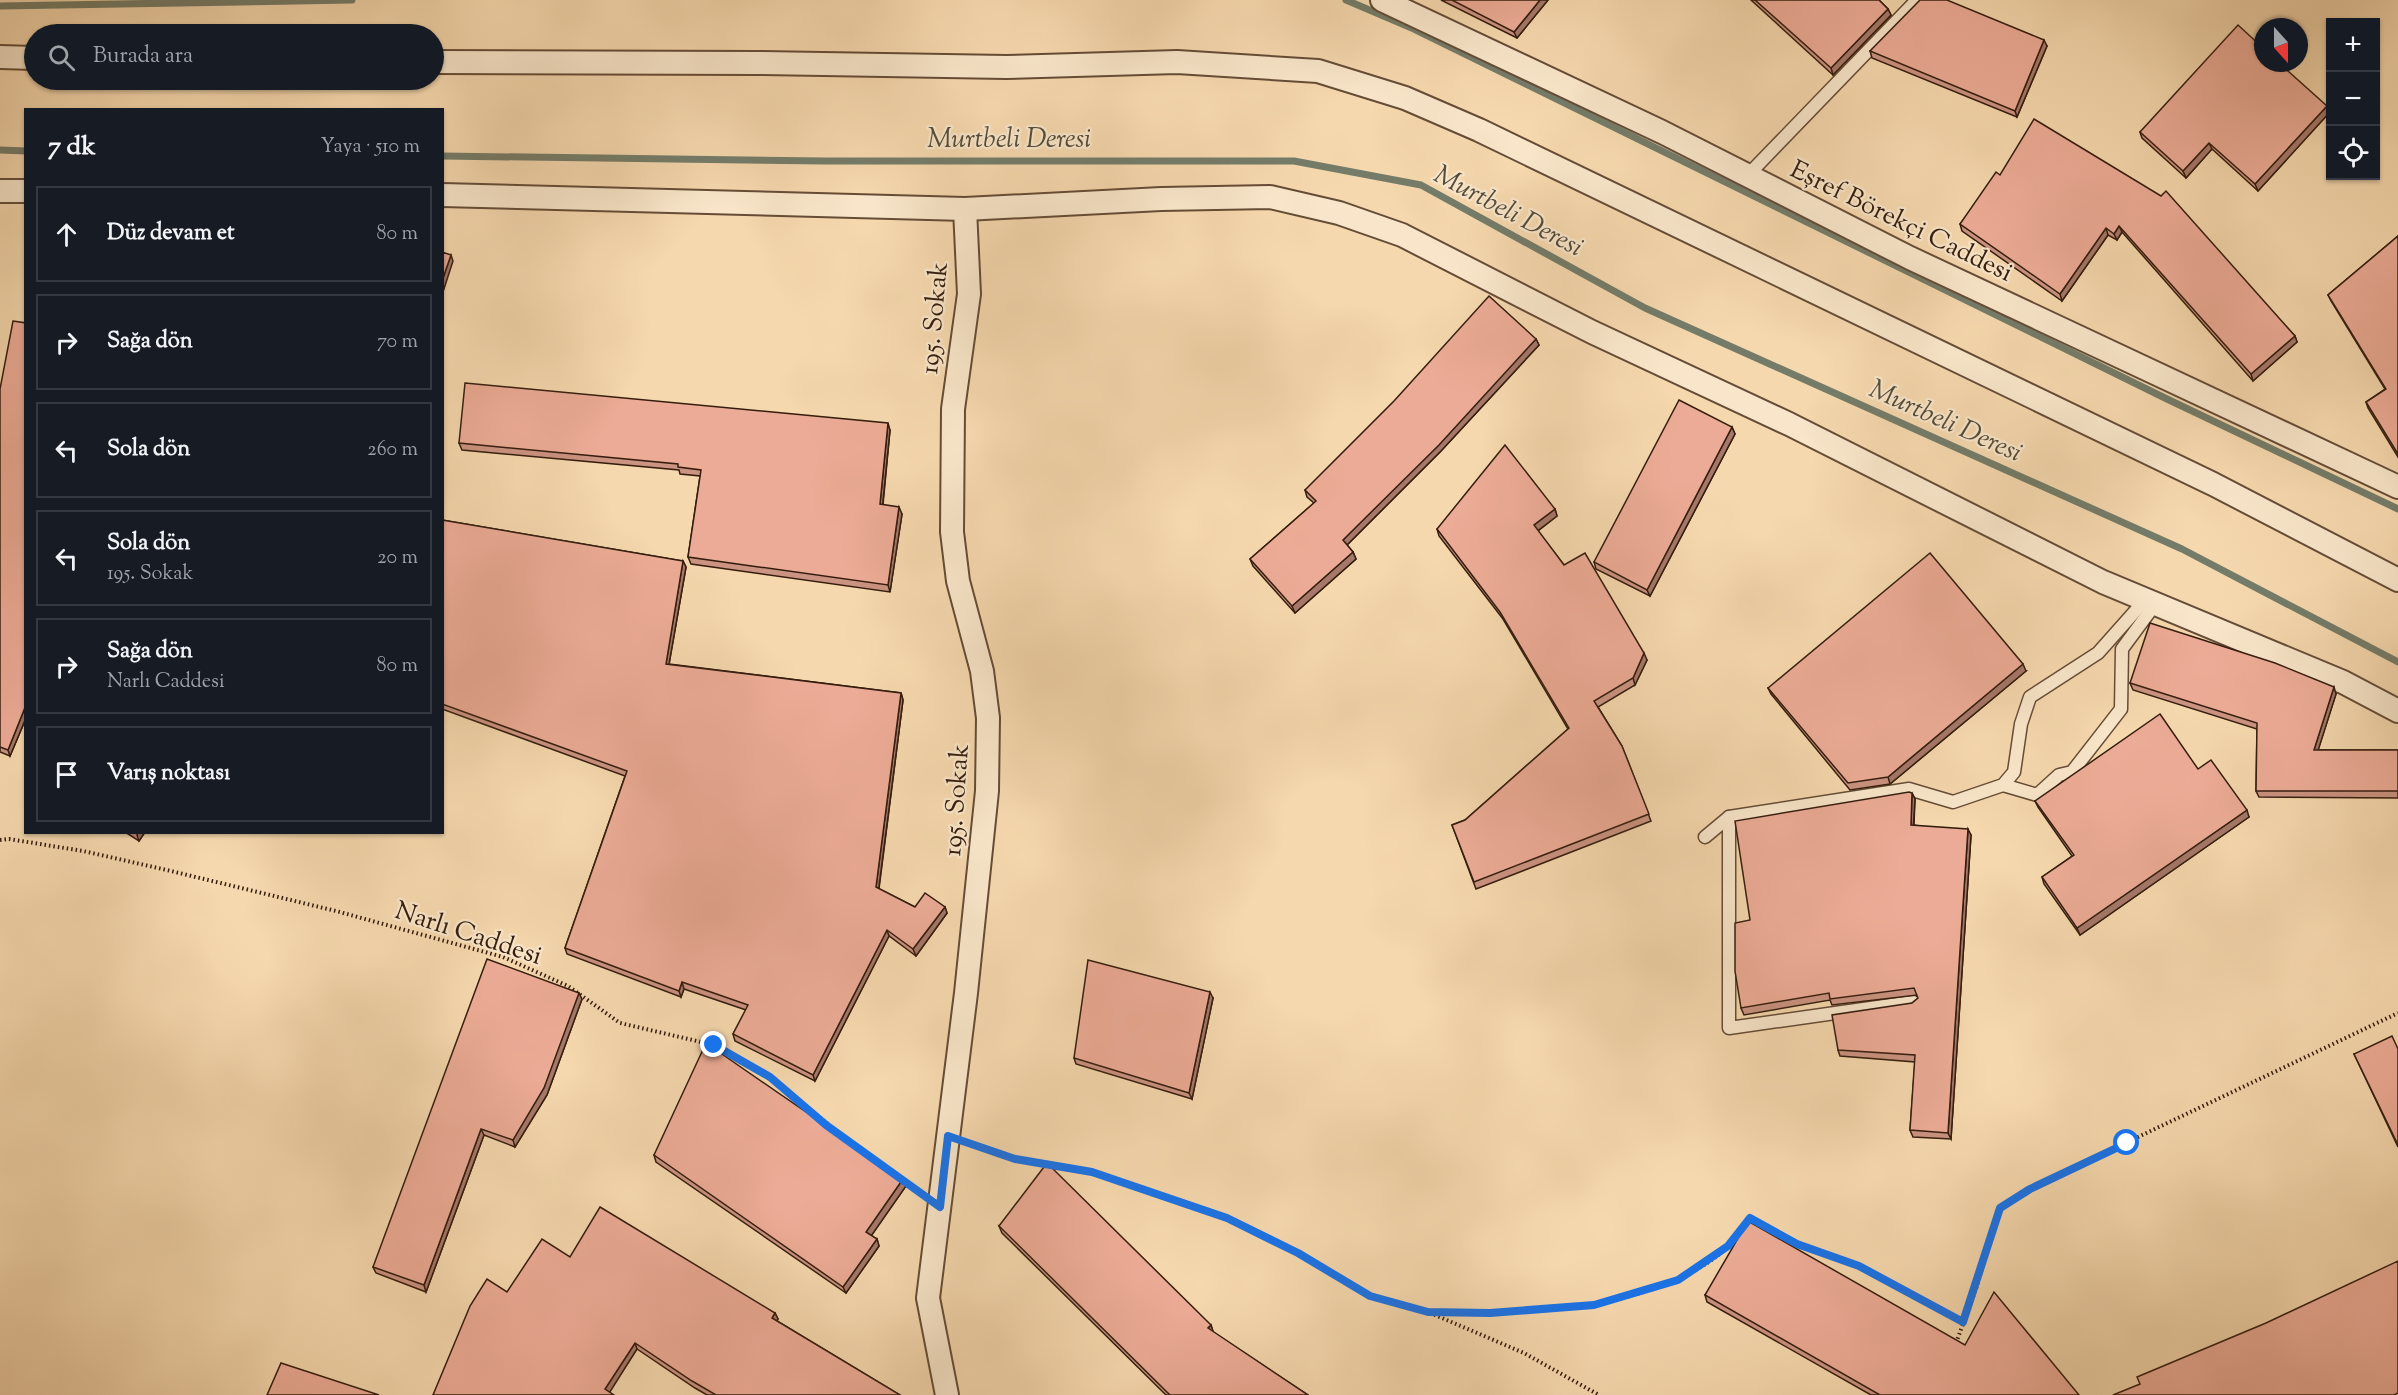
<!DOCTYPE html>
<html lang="tr">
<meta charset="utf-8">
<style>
:root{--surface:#171b24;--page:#20242c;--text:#f1f3f6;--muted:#9ea1a6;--line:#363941}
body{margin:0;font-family:"Sorts Mill Goudy",serif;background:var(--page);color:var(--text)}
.controls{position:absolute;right:18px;top:18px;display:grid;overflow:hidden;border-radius:0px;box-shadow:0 2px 4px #0004}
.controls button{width:54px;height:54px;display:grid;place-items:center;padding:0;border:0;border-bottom:2px solid var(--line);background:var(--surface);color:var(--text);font:30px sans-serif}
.compass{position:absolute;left:2254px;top:18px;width:54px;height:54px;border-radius:50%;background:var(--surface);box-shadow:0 2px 4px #0004;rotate:159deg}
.stop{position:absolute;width:18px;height:18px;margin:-14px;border:4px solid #1a73e8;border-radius:50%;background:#fff}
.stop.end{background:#1a73e8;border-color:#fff;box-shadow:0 2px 6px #0008}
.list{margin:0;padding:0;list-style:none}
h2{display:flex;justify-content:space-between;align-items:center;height:78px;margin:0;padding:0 24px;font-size:26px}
h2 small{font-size:20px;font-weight:400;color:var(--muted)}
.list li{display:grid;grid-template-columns:39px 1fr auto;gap:18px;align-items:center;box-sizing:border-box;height:96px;margin:0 12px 12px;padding:0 12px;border:2px solid var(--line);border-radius:0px}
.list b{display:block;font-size:22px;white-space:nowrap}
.list p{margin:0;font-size:20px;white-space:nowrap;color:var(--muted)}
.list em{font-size:20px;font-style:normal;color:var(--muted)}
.icon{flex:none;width:33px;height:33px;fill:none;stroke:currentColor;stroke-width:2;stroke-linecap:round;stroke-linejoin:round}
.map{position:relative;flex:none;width:2398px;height:1395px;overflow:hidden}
.search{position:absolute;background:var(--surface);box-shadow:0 2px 4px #0004;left:24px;top:24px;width:420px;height:66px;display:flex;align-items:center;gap:15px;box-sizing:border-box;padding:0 21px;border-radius:33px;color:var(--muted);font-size:22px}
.panel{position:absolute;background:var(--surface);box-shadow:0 2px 4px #0004;left:24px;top:108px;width:420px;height:726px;border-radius:0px}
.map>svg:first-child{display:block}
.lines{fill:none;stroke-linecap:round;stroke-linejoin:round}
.stream{stroke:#747c69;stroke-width:7}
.service-casing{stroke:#654c36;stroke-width:15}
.minor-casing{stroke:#654c36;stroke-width:26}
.path{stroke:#351d0e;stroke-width:4;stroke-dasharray:1.5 3;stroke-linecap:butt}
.service{stroke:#f9e6ca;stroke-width:12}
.minor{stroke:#f9e6ca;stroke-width:22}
.wall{fill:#cb9381;stroke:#351d0e;stroke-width:1.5}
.shaded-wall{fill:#a57869;stroke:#351d0e;stroke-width:1.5}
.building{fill:#ecab96;stroke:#351d0e;stroke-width:1.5}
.route{stroke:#1a73e8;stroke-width:8}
.labels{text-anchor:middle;stroke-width:4.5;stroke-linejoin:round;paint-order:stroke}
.street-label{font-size:26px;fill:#351d0e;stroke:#f9e6ca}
.water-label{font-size:27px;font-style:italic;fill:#544c3b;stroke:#f9e6ca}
</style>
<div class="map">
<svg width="2398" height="1395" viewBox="0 0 2398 1395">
<rect width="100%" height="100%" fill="#f6d8ae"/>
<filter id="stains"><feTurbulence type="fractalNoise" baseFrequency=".00333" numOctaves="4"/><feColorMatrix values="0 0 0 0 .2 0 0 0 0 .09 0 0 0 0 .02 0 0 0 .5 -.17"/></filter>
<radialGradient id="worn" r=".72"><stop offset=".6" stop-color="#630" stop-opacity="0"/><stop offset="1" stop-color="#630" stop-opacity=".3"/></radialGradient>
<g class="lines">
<g class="stream">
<polyline points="1346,0 1414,29 2167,399 2398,509"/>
<polyline points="0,6 352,0"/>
<polyline points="0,150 26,151"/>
<polyline points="442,156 825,161 1294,161 1421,185 1645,308 2182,549 2398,662"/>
</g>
<defs>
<g id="service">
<polyline points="1748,175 1917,0"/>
<polyline points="2003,785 2037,795 2059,775 2072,772 2121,709 2122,649 2156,603"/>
<polyline points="1729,817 1729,1028 1913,1002"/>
<polyline points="1705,837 1729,817 1909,789 1953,802 2003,785 2014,772 2021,724 2030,697 2098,653 2146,599"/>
</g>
<g id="minor">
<polyline points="1382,0 1662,132 1910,258 2398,487"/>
<polyline points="0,57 34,58"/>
<polyline points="434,62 758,63 1006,67 1177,62 1318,71 1405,98 1479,130 2213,484 2398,580"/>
<polyline points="0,191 26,191"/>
<polyline points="442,195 965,209 1161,199 1270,197 1339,213 1402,235 1592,332 1789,424 2103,582 2343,682 2398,711"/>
<polyline points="947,1395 928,1298 966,993 987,791 988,718 982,671 958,581 952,532 953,409 969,294 965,209"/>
</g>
</defs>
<use href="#service" class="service-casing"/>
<use href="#minor" class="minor-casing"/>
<g class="path">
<polyline points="0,840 9,839 83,851 171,871 336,911 503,957 568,986 620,1023 714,1045 770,1077 860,1150"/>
<polyline points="969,1143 1015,1159 1092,1172 1227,1218 1298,1253 1370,1296 1428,1312 1524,1353 1599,1395"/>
<polyline points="900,1179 919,1192"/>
<path d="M1432,1312C1525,1313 1654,1313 1728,1247C1736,1239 1743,1227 1750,1218L1797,1243L1859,1266L1963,1322"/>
<polyline points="1956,1343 1976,1289 2000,1208 2029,1189 2398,1013"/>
</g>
<use href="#service" class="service"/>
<use href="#minor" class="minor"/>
</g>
<g class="wall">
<polygon points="1441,0 1548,0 1517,38"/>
<polygon points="1751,0 1879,0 1888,9 1891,15 1833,75"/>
<polygon points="2047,46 2017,117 1872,58 1870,51"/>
<polygon points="2327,106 2329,113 2258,191 2212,149 2186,178 2142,138 2140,132"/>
<polygon points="2000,175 2161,196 2295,336 2297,342 2253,381 2122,232 2117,240 2108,235 2062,301 1962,231 1960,224"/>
<polygon points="2398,236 2398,457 2368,408 2366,402 2385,389 2331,301 2328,295"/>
<polygon points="26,323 26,718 10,756 0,752 0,389"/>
<polygon points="1536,339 1539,345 1441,451 1347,545 1353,552 1356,559 1295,613 1253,566 1250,559 1314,503 1307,497 1305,490"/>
<polygon points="1732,427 1735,434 1650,596 1596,569 1594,562"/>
<polygon points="890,430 883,505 902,514 890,592 691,564 688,557 700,476 680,474 679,470 462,450 459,443"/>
<polygon points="1555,509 1557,516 1538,531 1564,565 1647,660 1635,685 1598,707 1622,746 1651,821 1476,889 1452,825 1465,820 1568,729 1503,619 1439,536 1437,529"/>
<polygon points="442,520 683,561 686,567 669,664 901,693 903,700 879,889 915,907 945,907 947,913 916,956 889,936 815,1081 735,1041 733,1034 746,1010 684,989 681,997 567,954 565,948 625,776 442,709"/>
<polygon points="2026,671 1890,784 1850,790 1771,694 1768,688"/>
<polygon points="2130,683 2336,694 2318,750 2398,750 2398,798 2259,797 2256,791 2257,729 2133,690"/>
<polygon points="2198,769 2249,817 2080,935 2044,884 2042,877 2072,856 2038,807 2035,801"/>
<polygon points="1912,793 1915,799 1914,825 1971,835 1951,1139 1913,1137 1910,1130 1915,1062 1840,1056 1838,1050 1912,1003 1918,998 1917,995 1832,1005 1830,1000 1744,1015 1741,1008"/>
<polygon points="125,832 145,832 139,841"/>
<polygon points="1213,998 1192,1099 1076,1064 1074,1058"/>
<polygon points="582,999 547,1095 515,1147 484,1135 426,1292 376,1273 373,1267"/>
<polygon points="2398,1049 2398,1147 2354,1054"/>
<polygon points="654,1155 903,1179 906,1186 871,1236 877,1239 879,1246 846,1293 656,1162"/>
<polygon points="999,1226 1211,1325 1213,1332 1308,1395 1166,1395 1002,1233"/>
<polygon points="570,1257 775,1313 778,1319 777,1321 900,1395 707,1395 695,1388 637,1349 609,1392 433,1395 507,1292"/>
<polygon points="1705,1295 1965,1345 2079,1395 1871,1395 1707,1302"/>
</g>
<g class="shaded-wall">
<polygon points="1540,0 1548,0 1517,38 1514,32"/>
<polygon points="1888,9 1891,15 1833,75 1831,68"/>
<polygon points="2044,40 2047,46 2017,117 2015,111"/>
<polygon points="2327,106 2329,113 2258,191 2255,184"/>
<polygon points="2209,143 2212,149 2186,178 2183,171"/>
<polygon points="2119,226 2122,232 2117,240 2114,234"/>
<polygon points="2106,228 2108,235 2062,301 2060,294"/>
<polygon points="451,255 453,261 442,295 442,281"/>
<polygon points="2295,336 2297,342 2253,381 2251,374"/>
<polygon points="1536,339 1539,345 1441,451 1345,547 1343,540"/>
<polygon points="888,423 890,430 882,511 880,504"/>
<polygon points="1732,427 1735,434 1650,596 1647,590"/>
<polygon points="899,507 902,514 890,592 888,585"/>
<polygon points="1555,509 1557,516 1536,532 1534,525"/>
<polygon points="1353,552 1356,559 1295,613 1292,606"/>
<polygon points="683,561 686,567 668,670 666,664"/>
<polygon points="1644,653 1647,660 1635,685 1633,678"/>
<polygon points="2023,664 2026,671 1890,784 1888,777"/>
<polygon points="2334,687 2336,694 2316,757 2314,750"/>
<polygon points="901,693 903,700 878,894 876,887"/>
<polygon points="26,705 26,718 10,756 8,750"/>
<polygon points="1912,793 1915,799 1913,832 1911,825"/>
<polygon points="2247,810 2249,817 2080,935 2077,928"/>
<polygon points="1968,829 1971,835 1951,1139 1948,1133"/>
<polygon points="138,832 145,832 139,841 137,835"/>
<polygon points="945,907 947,913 916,956 913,949"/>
<polygon points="887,930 889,936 815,1081 813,1075"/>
<polygon points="682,982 684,989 681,997 679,991"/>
<polygon points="1210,992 1213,998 1192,1099 1189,1093"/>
<polygon points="579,993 582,999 547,1095 515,1147 513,1140"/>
<polygon points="481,1129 484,1135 426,1292 424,1285"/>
<polygon points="903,1179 906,1186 869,1239 866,1232"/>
<polygon points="877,1239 879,1246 846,1293 843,1287"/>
<polygon points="775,1313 778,1319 775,1324 772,1318"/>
<polygon points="1211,1325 1213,1331 1210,1335 1208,1328"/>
<polygon points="635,1343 637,1349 608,1395 605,1389"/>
</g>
<g class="building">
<polygon points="1452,0 1540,0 1514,32"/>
<polygon points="1755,0 1879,0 1888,9 1831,68"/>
<polygon points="1920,0 1947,0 2044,40 2015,111 1870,51"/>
<polygon points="2238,25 2263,48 2263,63 2279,63 2327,106 2255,184 2209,143 2183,171 2140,132"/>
<polygon points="2034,119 2161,196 2166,191 2295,336 2251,374 2119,226 2114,234 2106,228 2060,294 1960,224 1996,172 2000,175"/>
<polygon points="2398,236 2398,454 2366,402 2386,389 2328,295"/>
<polygon points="442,252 451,255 442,281"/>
<polygon points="1489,296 1536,339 1439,445 1343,540 1353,552 1292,606 1250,559 1316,501 1305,490 1394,401"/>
<polygon points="13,321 26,323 26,705 8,750 0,747 0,389"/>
<polygon points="465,383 888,423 880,504 899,507 888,585 688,557 701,470 678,467 678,464 459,443"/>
<polygon points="1679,400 1732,427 1647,590 1594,562"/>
<polygon points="1505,445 1555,509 1534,525 1564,565 1585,553 1644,653 1633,678 1594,701 1622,746 1649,814 1474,882 1452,825 1465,820 1569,728 1500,612 1437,529"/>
<polygon points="442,520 683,561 666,664 901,693 876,887 915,907 925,893 945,907 913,949 887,930 813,1075 733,1034 748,1005 682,982 679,991 565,948 627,771 442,704"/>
<polygon points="1930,553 2023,664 1888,777 1848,783 1768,688"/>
<polygon points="2150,623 2275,663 2334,687 2314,750 2398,750 2398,791 2256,791 2257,723 2130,683"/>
<polygon points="2160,714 2198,769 2211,760 2247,810 2077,928 2042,877 2074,855 2035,801"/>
<polygon points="1909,792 1912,793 1911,825 1968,829 1948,1133 1910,1130 1915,1055 1838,1050 1832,1015 1912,1003 1918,998 1914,988 1830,999 1829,993 1741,1008 1735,971 1735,923 1750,920 1735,821"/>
<polygon points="487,959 579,993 544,1088 513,1140 481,1129 424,1285 373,1267"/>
<polygon points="1088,960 1210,992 1189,1093 1074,1058"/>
<polygon points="2392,1036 2398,1049 2398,1145 2354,1054"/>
<polygon points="706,1043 903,1179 866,1232 877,1239 843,1287 654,1155"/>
<polygon points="1047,1163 1211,1325 1208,1328 1308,1395 1170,1395 999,1226"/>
<polygon points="600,1207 775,1313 772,1318 900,1395 716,1395 692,1381 635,1343 605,1389 614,1395 433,1395 470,1306 487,1279 507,1292 542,1239 570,1257"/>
<polygon points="1748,1221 1965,1345 1994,1292 2079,1395 1880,1395 1705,1295"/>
<polygon points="2398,1261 2398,1393 2394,1395 2113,1395 2140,1384 2137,1377 2266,1323"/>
<polygon points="281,1363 379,1395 267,1395"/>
</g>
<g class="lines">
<polyline class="route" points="714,1045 770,1077 826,1125 940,1207 948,1136 1015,1159 1092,1172 1227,1218 1298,1253 1370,1296 1428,1312 1490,1313 1594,1305 1678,1280 1728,1246 1750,1218 1797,1244 1859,1266 1963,1322 2000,1208 2030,1189 2127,1143"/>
</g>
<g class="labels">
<g class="street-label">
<text transform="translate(1902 220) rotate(26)" y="9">Eşref Börekçi Caddesi</text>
<text transform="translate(933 318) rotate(-85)" y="9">195. Sokak</text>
<text transform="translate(955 800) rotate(-86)" y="9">195. Sokak</text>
<text transform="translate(469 932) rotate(18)" y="9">Narlı Caddesi</text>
</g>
<g class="water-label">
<text x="1009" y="147">Murtbeli Deresi</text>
<text transform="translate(1509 210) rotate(28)" y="9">Murtbeli Deresi</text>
<text transform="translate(1946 420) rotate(24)" y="9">Murtbeli Deresi</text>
</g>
</g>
<rect width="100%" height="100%" filter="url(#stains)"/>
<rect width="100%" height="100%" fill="url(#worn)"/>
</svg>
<div class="controls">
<button>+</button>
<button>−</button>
<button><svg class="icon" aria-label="locate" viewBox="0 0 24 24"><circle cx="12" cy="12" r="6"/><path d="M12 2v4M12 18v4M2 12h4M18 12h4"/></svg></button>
</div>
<svg class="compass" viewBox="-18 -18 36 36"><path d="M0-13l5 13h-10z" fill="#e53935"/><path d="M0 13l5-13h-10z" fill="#9ea1a6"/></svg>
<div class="stop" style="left:2127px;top:1143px"></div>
<div class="stop end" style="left:714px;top:1045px"></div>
<div class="search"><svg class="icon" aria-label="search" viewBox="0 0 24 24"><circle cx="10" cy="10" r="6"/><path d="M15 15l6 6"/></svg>Burada ara</div>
<section class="panel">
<h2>7 dk<small>Yaya · 510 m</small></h2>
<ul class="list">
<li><svg class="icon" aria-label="ahead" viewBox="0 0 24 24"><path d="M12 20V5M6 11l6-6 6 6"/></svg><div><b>Düz devam et</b></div><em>80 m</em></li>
<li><svg class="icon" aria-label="right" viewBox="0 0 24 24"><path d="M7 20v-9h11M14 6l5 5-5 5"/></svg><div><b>Sağa dön</b></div><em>70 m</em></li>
<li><svg class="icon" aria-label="left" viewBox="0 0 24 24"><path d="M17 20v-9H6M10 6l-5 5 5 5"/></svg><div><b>Sola dön</b></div><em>260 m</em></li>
<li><svg class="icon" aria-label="left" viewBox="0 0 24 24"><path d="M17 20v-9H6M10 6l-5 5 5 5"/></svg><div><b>Sola dön</b><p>195. Sokak</p></div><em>20 m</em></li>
<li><svg class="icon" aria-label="right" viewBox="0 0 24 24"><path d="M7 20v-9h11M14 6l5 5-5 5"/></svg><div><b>Sağa dön</b><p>Narlı Caddesi</p></div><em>80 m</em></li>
<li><svg class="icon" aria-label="arrive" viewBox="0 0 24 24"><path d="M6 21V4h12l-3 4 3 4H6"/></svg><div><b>Varış noktası</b></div></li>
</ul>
</section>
</div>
